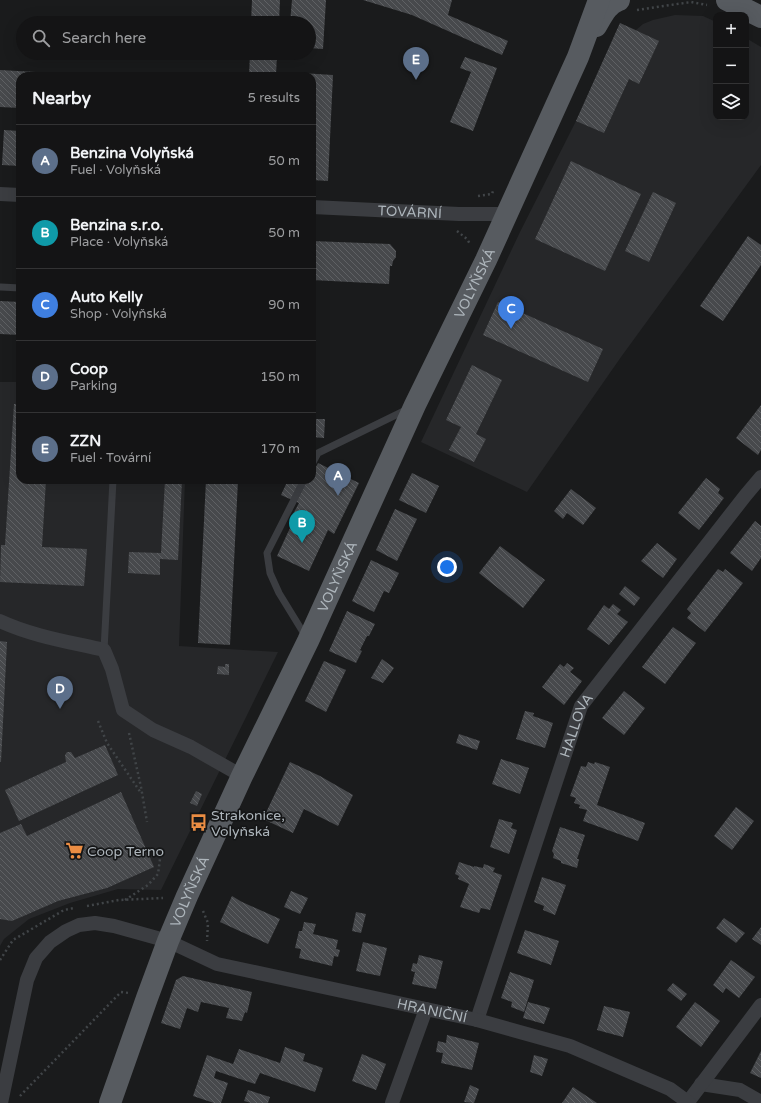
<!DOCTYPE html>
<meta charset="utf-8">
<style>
:root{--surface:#141415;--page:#212122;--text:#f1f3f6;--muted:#9d9ea0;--line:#333334;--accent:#1a73e8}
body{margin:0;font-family:"Varela Round",sans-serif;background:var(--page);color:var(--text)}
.controls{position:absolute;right:12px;top:12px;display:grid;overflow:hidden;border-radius:8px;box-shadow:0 4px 16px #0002}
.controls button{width:36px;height:36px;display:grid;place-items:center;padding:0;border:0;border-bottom:1px solid var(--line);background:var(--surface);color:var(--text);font:20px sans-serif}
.you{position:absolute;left:447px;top:567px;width:14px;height:14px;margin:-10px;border:3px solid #fff;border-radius:50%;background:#1a73e8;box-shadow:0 0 0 6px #1a73e833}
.badge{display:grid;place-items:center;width:26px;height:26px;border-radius:50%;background:var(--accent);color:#fff;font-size:13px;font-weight:700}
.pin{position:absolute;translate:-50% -33px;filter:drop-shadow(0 1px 2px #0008)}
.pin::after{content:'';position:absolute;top:21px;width:14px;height:12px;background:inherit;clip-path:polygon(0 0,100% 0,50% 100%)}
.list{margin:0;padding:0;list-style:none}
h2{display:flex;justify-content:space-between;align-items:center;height:52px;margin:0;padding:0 16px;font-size:17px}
h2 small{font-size:13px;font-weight:400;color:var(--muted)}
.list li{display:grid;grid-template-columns:26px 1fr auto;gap:12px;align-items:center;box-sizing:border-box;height:72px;padding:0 16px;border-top:1px solid var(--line)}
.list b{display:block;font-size:15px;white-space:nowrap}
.list p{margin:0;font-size:13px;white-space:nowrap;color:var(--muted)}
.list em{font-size:13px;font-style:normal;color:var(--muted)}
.icon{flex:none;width:22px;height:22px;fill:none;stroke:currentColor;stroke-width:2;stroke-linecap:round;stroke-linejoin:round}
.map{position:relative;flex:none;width:761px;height:1103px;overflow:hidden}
.search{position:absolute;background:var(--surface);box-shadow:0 4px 16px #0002;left:16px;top:16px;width:300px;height:44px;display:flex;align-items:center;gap:10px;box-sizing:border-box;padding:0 14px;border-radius:22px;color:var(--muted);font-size:15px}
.panel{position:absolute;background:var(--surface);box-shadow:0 4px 16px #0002;left:16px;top:72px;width:300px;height:412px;border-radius:12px}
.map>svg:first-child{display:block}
.built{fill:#262729}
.building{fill:url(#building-back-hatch)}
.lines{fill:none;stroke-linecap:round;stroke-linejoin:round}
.path{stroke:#414548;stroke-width:2.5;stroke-dasharray:2 3;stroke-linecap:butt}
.service{stroke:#3b3d41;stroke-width:7}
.minor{stroke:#3b3d41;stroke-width:14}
.primary{stroke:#575b60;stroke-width:22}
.labels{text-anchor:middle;stroke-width:3.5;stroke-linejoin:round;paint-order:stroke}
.street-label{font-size:14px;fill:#adb5bb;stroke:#151617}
.poi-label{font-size:14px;fill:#adb5bb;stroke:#151617;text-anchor:start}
</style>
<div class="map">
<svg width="761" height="1103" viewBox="0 0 761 1103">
<defs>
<pattern id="building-back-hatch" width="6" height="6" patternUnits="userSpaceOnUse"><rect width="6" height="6" fill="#47494c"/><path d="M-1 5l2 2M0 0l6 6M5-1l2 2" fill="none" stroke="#5f6164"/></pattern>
</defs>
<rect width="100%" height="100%" fill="#1a1b1c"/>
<g class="built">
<polygon points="675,15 703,16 716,22 716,117 746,117 746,38 761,47 761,165 621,357 527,492 421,442 520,232 576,121 620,23 636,30 643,24 653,20"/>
<polygon points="0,382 20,382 20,480 185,480 179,646 278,652 161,890 118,889 70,903 29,919 4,939 0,946"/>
</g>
<g class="building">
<polygon points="252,0 280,0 279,23 251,23"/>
<polygon points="292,0 326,0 323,49 309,48 309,23 290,23"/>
<polygon points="363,0 452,0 448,15 508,41 502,55 412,15"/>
<polygon points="620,23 659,41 639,84 629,79 604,133 576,121"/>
<polygon points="250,53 277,53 276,76 249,76"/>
<polygon points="465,57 497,68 473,131 450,122 471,72 460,68"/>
<polygon points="0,70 89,75 89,76 20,76 20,108 0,107"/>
<polygon points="301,73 333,75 328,181 312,180 312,76 301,76"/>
<polygon points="4,130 20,131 20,166 2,165"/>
<polygon points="571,161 641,194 605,271 535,239"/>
<polygon points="653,192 676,203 649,262 625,251"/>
<polygon points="748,236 761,245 761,265 723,321 700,306"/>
<polygon points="312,241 390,244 396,251 396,257 393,261 392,266 390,266 389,284 312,280"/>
<polygon points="0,301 20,302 20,335 0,334"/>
<polygon points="498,302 603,349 588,382 483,335"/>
<polygon points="472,365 502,380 476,434 486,439 474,462 449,450 461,427 446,420"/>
<polygon points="14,404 20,404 20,480 46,480 42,547 87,549 84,586 0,582 1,545 5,545"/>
<polygon points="761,405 761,450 758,455 736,438"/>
<polygon points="312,419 325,419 324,438 312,437"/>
<polygon points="318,463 359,483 334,534 328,530 309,571 277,556 296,515 293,514 299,503 281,495 288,480 312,480 312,465 316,467"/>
<polygon points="412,473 439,486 426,513 399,500"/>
<polygon points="706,478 720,489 718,493 724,498 699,530 678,513"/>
<polygon points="165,480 182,480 178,560 160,559 160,575 128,573 129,552 161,553"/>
<polygon points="206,480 238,480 230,645 198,643"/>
<polygon points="571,489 596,508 583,525 567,513 563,519 554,511"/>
<polygon points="395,509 417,519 397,561 376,550"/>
<polygon points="755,521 761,526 761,558 752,571 730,553"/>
<polygon points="657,543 677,559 663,578 641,561"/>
<polygon points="500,546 545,580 523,608 479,573"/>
<polygon points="371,560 399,573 389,593 384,591 374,612 352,601"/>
<polygon points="718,569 723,572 725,569 743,583 705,632 687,618 691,613 687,609"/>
<polygon points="625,586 640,598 634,606 619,594"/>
<polygon points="613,604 621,610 617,614 628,622 609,645 587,629 604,605 609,609"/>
<polygon points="347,611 375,624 369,636 367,636 360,650 362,651 356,663 329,651"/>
<polygon points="673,627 696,643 665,684 642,667"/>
<polygon points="0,641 7,642 1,762 0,762"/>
<polygon points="382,659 394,668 383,683 371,678"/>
<polygon points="324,661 346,670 326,712 305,701"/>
<polygon points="567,663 574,668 570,672 582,681 564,705 542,687 560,664 564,667"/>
<polygon points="225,664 229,664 229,675 217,674 218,666 225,667"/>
<polygon points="624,691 645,708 624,735 602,718"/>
<polygon points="525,711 534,713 533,716 553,723 545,748 516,739"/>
<polygon points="459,734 480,741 477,750 456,743"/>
<polygon points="105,745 118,775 19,821 5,790 66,762 65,755 67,752 71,752 75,758"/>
<polygon points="501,759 529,768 520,794 492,784"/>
<polygon points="290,762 320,776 353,795 338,826 304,809 293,833 263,819"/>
<polygon points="588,762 594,764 595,762 610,767 597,805 645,823 638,841 583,821 587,810 579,808 580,805 574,803 576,798 570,796 581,766 586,767"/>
<polygon points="196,791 202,794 197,806 190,803"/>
<polygon points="121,792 154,867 107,888 58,901 12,921 0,919 0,833 21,824 27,836"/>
<polygon points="736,807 754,821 732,850 714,836"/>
<polygon points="499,819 513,823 511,828 517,830 509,854 490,847"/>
<polygon points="560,827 585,835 577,859 579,859 577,868 561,863 561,861 553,858 554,854 552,851"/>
<polygon points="459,862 474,867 474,866 483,868 484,864 495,868 493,872 502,875 490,910 481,908 479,913 460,907 469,884 458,879 459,876 455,874"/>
<polygon points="542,877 566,885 555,915 543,910 544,906 534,902"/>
<polygon points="291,891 308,898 300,914 284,907"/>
<polygon points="232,896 242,902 280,919 268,944 220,922"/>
<polygon points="356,912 366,914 361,933 352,931"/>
<polygon points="724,918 745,933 736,943 716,928"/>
<polygon points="304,922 316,924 313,934 338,940 336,949 340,950 338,957 334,956 332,966 299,958 301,949 295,948 299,931 302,931"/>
<polygon points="761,927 761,945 752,939"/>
<polygon points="525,930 559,941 551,965 517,953"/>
<polygon points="363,942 387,948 380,976 356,971"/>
<polygon points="419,955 443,961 436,989 412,984 415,972 411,971 413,963 417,964"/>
<polygon points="731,960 755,977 739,998 726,988 723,993 713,985"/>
<polygon points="510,972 534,980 524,1012 511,1007 512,1002 501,998"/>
<polygon points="183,976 252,992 247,1013 245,1012 242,1021 226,1018 229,1008 201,1002 198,1012 187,1008 180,1029 161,1023 176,980"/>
<polygon points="673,983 687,994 681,1001 667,990"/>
<polygon points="528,1002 550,1008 544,1024 523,1018"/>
<polygon points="695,1002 720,1021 701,1047 676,1027"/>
<polygon points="604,1006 630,1012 623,1037 597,1030"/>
<polygon points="447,1035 479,1043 472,1070 441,1063 443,1053 436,1052 438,1041 446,1043"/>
<polygon points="285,1047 305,1054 303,1061 323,1068 315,1092 260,1073 255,1084 216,1071 214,1078 228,1083 221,1103 214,1103 193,1096 207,1055 233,1064 239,1049 280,1063"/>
<polygon points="761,1051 761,1078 750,1073"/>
<polygon points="362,1054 386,1064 376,1090 352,1081"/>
<polygon points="534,1055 548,1059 542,1076 530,1072"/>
<polygon points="470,1085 479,1089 474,1103 464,1102"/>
<polygon points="573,1087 597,1103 562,1103"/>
<polygon points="248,1090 270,1097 268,1103 251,1103 244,1101"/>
</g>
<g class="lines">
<g class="path">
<polyline points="637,10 691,2 707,5"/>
<polyline points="478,196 492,194 493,191"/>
<polyline points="457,231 467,239 470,244"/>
<polyline points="98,721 107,743 141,793"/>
<polyline points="129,733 141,787 147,822"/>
<polyline points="125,900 148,885 158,874 160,859"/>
<polyline points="87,906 119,900 163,898"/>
<polyline points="203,911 208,923 207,941"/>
<polyline points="0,960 13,940 64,910 74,908"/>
<polyline points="20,1096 121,992 129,993"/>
</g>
<g class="service">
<polyline points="1,287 20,288"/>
<polyline points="312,464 318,453 406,410"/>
<polyline points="304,480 267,553 270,573 279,593 306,637"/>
<polyline points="104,650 113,480"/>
</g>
<g class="minor">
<polyline points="0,194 20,195"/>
<path id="s1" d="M312,207L459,214H507"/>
<path d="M0,621C32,636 70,642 104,650L112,669L123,710L153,730L191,747L242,776"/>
<path id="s2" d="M477,1020L581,706L745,496L761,477"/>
<polyline points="701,1084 740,1090 761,1102"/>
<polyline points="688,1102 761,1005"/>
<path id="s3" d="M1,1103L27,980L36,958L50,942L66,931L79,925L95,923L114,926L168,941L217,964L477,1020L570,1046L670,1089L689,1103"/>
<polyline points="392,1103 426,1009"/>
</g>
<g class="primary">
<polyline points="727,0 761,17"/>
<path d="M596,26C602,16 607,4 619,0"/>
<path id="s4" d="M110,1103L147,998L168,941L187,896L242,776L308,641L415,405L486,260L578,57L599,0"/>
</g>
</g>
<defs>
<symbol id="bus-bare" viewBox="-9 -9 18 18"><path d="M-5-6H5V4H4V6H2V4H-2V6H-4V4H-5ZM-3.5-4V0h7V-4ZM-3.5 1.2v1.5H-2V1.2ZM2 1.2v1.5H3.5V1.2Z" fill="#eb8d43" stroke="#151617" stroke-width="2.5" paint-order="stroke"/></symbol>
<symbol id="supermarket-bare" viewBox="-9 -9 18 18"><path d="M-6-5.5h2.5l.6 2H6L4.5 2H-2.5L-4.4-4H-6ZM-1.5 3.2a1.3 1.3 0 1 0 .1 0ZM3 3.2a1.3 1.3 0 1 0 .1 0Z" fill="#eb8d43" stroke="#151617" stroke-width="2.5" paint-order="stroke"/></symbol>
</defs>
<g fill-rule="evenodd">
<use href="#bus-bare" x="186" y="810" width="25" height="25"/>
<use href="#supermarket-bare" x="62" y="838" width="25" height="25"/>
</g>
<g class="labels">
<g class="street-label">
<text dy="5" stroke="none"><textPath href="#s1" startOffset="98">TOVÁRNÍ</textPath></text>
<text dy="5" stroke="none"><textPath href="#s4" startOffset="898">VOLYŇSKÁ</textPath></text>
<text dy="5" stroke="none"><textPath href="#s4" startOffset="574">VOLYŇSKÁ</textPath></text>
<text dy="5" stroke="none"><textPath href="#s2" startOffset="311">HALLOVA</textPath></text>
<text dy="5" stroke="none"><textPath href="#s4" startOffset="226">VOLYŇSKÁ</textPath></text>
<text dy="5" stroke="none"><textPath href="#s3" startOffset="570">HRANIČNÍ</textPath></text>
</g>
<g class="poi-label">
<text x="211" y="820">Strakonice,<tspan x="211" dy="16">Volyňská</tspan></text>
<text x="87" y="856">Coop Terno</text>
</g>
</g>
</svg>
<div class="controls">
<button>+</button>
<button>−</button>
<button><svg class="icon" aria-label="layers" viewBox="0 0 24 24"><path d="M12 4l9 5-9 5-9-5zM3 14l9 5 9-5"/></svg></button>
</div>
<div class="you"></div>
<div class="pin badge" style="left:338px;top:496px;background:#5c6f8a">A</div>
<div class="pin badge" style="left:302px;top:543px;background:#0f9aa8">B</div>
<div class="pin badge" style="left:511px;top:329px;background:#3f7fe0">C</div>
<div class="pin badge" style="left:60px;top:709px;background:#5c6f8a">D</div>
<div class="pin badge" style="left:416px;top:80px;background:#5c6f8a">E</div>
<div class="search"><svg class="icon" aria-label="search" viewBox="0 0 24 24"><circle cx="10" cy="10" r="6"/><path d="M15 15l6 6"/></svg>Search here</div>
<section class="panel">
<h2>Nearby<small>5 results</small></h2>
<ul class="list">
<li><span class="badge" style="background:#5c6f8a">A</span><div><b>Benzina Volyňská</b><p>Fuel · Volyňská</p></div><em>50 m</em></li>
<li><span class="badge" style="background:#0f9aa8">B</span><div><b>Benzina s.r.o.</b><p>Place · Volyňská</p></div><em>50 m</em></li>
<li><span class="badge" style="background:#3f7fe0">C</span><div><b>Auto Kelly</b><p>Shop · Volyňská</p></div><em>90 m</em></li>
<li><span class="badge" style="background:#5c6f8a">D</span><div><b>Coop</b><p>Parking</p></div><em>150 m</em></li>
<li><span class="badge" style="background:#5c6f8a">E</span><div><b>ZZN</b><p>Fuel · Tovární</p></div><em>170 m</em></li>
</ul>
</section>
</div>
